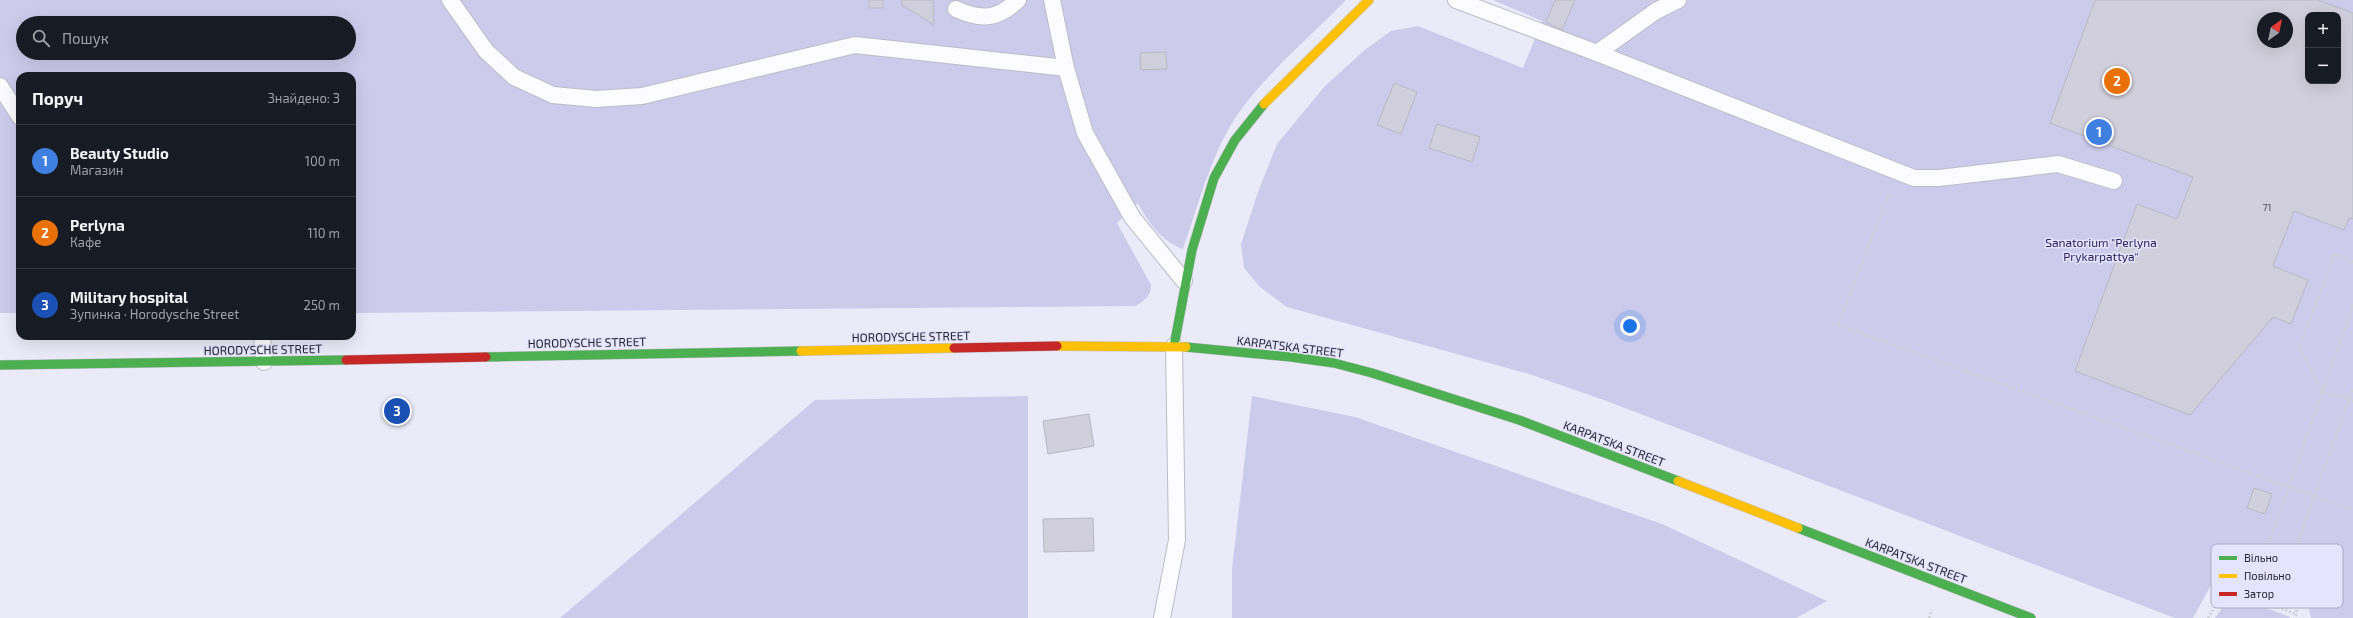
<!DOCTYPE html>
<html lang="uk">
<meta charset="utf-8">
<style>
:root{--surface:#171b24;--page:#20242c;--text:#f1f3f6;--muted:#9ea1a6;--line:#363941;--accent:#8c9099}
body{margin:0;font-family:"Exo 2",sans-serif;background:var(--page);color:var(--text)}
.controls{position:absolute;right:12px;top:12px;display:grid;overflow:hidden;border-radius:8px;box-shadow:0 4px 16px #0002}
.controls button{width:36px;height:36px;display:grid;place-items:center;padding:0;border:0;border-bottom:1px solid var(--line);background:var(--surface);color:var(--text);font:20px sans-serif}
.compass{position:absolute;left:2257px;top:12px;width:36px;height:36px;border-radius:50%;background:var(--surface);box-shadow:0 4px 16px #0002;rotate:33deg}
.you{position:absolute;left:1630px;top:326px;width:14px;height:14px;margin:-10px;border:3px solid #fff;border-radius:50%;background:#1a73e8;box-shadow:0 0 0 6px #1a73e833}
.badge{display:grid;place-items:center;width:26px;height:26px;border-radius:50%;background:var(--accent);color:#fff;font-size:13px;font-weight:700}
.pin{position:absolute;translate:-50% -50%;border:2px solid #fff;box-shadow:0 1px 4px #0006}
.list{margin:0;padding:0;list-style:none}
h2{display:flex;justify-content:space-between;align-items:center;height:52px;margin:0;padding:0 16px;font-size:17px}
h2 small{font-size:13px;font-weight:400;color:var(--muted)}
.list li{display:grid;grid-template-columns:26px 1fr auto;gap:12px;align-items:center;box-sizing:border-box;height:72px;padding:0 16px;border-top:1px solid var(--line)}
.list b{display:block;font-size:15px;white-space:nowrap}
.list p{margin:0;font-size:13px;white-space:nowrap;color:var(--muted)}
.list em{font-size:13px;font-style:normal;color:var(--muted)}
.icon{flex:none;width:22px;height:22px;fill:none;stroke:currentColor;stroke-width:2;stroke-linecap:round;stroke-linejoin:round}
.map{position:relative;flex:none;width:2353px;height:618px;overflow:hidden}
.search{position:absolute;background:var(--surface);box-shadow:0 4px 16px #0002;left:16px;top:16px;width:340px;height:44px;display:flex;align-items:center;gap:10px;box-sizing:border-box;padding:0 14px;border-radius:22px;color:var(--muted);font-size:15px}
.panel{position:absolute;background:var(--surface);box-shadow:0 4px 16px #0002;left:16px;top:72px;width:340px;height:268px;border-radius:12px}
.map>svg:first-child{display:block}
.green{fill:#cccbec;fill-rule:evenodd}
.building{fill:#d0cfdb;stroke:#b9b9c4;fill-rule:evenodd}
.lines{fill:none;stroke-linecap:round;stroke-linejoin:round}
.lane-casing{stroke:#bcbcc7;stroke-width:18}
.fast-casing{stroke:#bcbcc7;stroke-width:10}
.slow-casing{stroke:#bcbcc7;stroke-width:10}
.jam-casing{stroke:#bcbcc7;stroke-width:10}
.path{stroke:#cfcfd3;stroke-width:2.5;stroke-dasharray:2 2;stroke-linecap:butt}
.lane{stroke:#fcfcfe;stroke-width:16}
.fast{stroke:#4caf50;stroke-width:9}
.slow{stroke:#ffc107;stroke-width:9}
.jam{stroke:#c62828;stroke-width:9}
.labels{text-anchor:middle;stroke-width:3;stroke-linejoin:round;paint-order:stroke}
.number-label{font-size:10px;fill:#504f59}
.park-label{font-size:12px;fill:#2c225d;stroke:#e4e4fe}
.street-label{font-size:12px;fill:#25242e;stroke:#e4e4fe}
.key{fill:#e4e4fe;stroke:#abaac0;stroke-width:1}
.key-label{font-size:11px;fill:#25242e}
</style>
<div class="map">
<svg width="2353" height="618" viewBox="0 0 2353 618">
<rect width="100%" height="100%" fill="#eaeaf8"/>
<g class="green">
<path d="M0,0H1346C1311,36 1270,70 1240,111C1212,150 1199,203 1183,249C1161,241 1149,223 1138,203L1117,223L1151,285C1151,296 1145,300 1136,306L352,313V76H20V313H0ZM23,23H349V53H23Z"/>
<path d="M1493,0H2353V618H2311L2306,594L2232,565L2216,576L2193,618H2175L1604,400L1529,374L1287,307L1260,287L1244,268L1241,244L1258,192L1277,144L1325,86L1366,49L1391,31L1418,26L1523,68L1542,21ZM2308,15H2338V81H2308ZM2263,18H2287V42H2263Z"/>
<polygon points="1028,396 1028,618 560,618 815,400"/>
<polygon points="1252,396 1355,417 1662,524 1827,601 1796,618 1232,618 1232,569"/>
<polygon points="2232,595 2290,617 2290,618 2215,618"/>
</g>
<g class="building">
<rect x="869" y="0" width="14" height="8"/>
<polygon points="902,0 933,0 934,25 902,5"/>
<polygon points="1555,0 1575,0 1562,30 1546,22"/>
<path d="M2095,0H2318L2353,13V219L2349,218L2344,230L2294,211L2273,266L2308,280L2291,324L2273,317L2190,415L2075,371L2137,204L2177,219L2193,177L2050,123ZM2308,15H2338V81H2308ZM2263,18H2287V42H2263Z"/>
<polygon points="1166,52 1167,69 1141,70 1140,53"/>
<polygon points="1394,83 1417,92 1401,134 1377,125"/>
<polygon points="1437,124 1480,137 1472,162 1429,148"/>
<polygon points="1089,414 1094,446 1048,454 1043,421"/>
<polygon points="2254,488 2272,494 2265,514 2247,508"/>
<polygon points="1093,518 1094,551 1044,552 1043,519"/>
</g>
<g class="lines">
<defs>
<g id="lane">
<polyline points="450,0 486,51 514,77 553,95 596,99 642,96 855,45 1066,68"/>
<polyline points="1052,0 1066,68 1085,133 1132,217 1184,281"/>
<polyline points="1456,0 1597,53 1914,178 1939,178 2058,164 2114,181"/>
<path d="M956,9C982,21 998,19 1018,0"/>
<polyline points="1597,53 1656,11 1678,0"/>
<polyline points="0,86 20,117"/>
<polyline points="262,336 264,362"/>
<polyline points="1162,618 1177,540 1174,346"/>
</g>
<g id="fast">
<polyline points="1174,346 1192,250 1214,178 1235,140 1264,104"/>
<polyline points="1186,347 1291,357 1334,363 1372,373 1519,420 1678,481"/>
<polyline points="486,357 801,351"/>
<polyline points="0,365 346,360"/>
<polyline points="1798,528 2031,618"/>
</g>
<g id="slow">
<polyline points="1264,104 1369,0"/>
<polyline points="1057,346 1186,347"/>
<polyline points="801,351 954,348"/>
<polyline points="1678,481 1798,528"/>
</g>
<g id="jam">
<polyline points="954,348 1057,346"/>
<polyline points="346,360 486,357"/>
</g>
</defs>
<use href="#lane" class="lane-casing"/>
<use href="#fast" class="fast-casing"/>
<use href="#slow" class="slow-casing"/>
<use href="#jam" class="jam-casing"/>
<g class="path">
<polyline points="1889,194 1838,325 2353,510"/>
<polyline points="2353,262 2335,254 2299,348 2323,392 2353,401"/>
<polyline points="2259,571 2353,305"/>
<polyline points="2284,580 2353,388"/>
<polyline points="2229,589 2296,614"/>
<polyline points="1929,618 1932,610"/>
<path d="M2208,618C2217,604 2225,588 2238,578C2257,563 2290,577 2296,599C2298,605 2296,612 2296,618"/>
</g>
<use href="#lane" class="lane"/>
<use href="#fast" class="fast"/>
<use href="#slow" class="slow"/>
<use href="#jam" class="jam"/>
</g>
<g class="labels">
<g class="number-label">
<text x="2267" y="211">71</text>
</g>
<g class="park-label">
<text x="2101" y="247">Sanatorium "Perlyna<tspan x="2101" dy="14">Prykarpattya"</tspan></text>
</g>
<g class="street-label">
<text transform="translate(911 337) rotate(-1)" y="4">HORODYSCHE STREET</text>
<text transform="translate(587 343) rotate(-1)" y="4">HORODYSCHE STREET</text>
<text transform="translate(1290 347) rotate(7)" y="4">KARPATSKA STREET</text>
<text transform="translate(263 350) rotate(-1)" y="4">HORODYSCHE STREET</text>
<text transform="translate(1614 444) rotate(21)" y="4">KARPATSKA STREET</text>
<text transform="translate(1916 561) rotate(21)" y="4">KARPATSKA STREET</text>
</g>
</g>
<rect x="2211" y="544" width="132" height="64" rx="6" class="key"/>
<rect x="2219" y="556" width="18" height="4" fill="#4caf50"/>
<rect x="2219" y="574" width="18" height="4" fill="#ffc107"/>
<rect x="2219" y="592" width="18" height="4" fill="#c62828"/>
<g class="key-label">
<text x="2244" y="562">Вільно</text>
<text x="2244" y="580">Повільно</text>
<text x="2244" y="598">Затор</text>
</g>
</svg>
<div class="controls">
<button>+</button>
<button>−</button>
</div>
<svg class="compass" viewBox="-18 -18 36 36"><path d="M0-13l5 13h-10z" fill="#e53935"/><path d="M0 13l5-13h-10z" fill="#9ea1a6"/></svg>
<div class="you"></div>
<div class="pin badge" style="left:2099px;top:132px;background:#3f7fe0">1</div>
<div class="pin badge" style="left:2117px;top:81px;background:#e8710a">2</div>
<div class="pin badge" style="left:397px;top:411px;background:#1a4fb4">3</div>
<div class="search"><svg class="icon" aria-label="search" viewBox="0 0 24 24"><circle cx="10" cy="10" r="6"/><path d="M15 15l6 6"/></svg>Пошук</div>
<section class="panel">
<h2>Поруч<small>Знайдено: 3</small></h2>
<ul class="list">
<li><span class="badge" style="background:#3f7fe0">1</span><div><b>Beauty Studio</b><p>Магазин</p></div><em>100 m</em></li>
<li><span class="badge" style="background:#e8710a">2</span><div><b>Perlyna</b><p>Кафе</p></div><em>110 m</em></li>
<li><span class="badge" style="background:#1a4fb4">3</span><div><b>Military hospital</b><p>Зупинка · Horodysche Street</p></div><em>250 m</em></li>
</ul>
</section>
</div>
